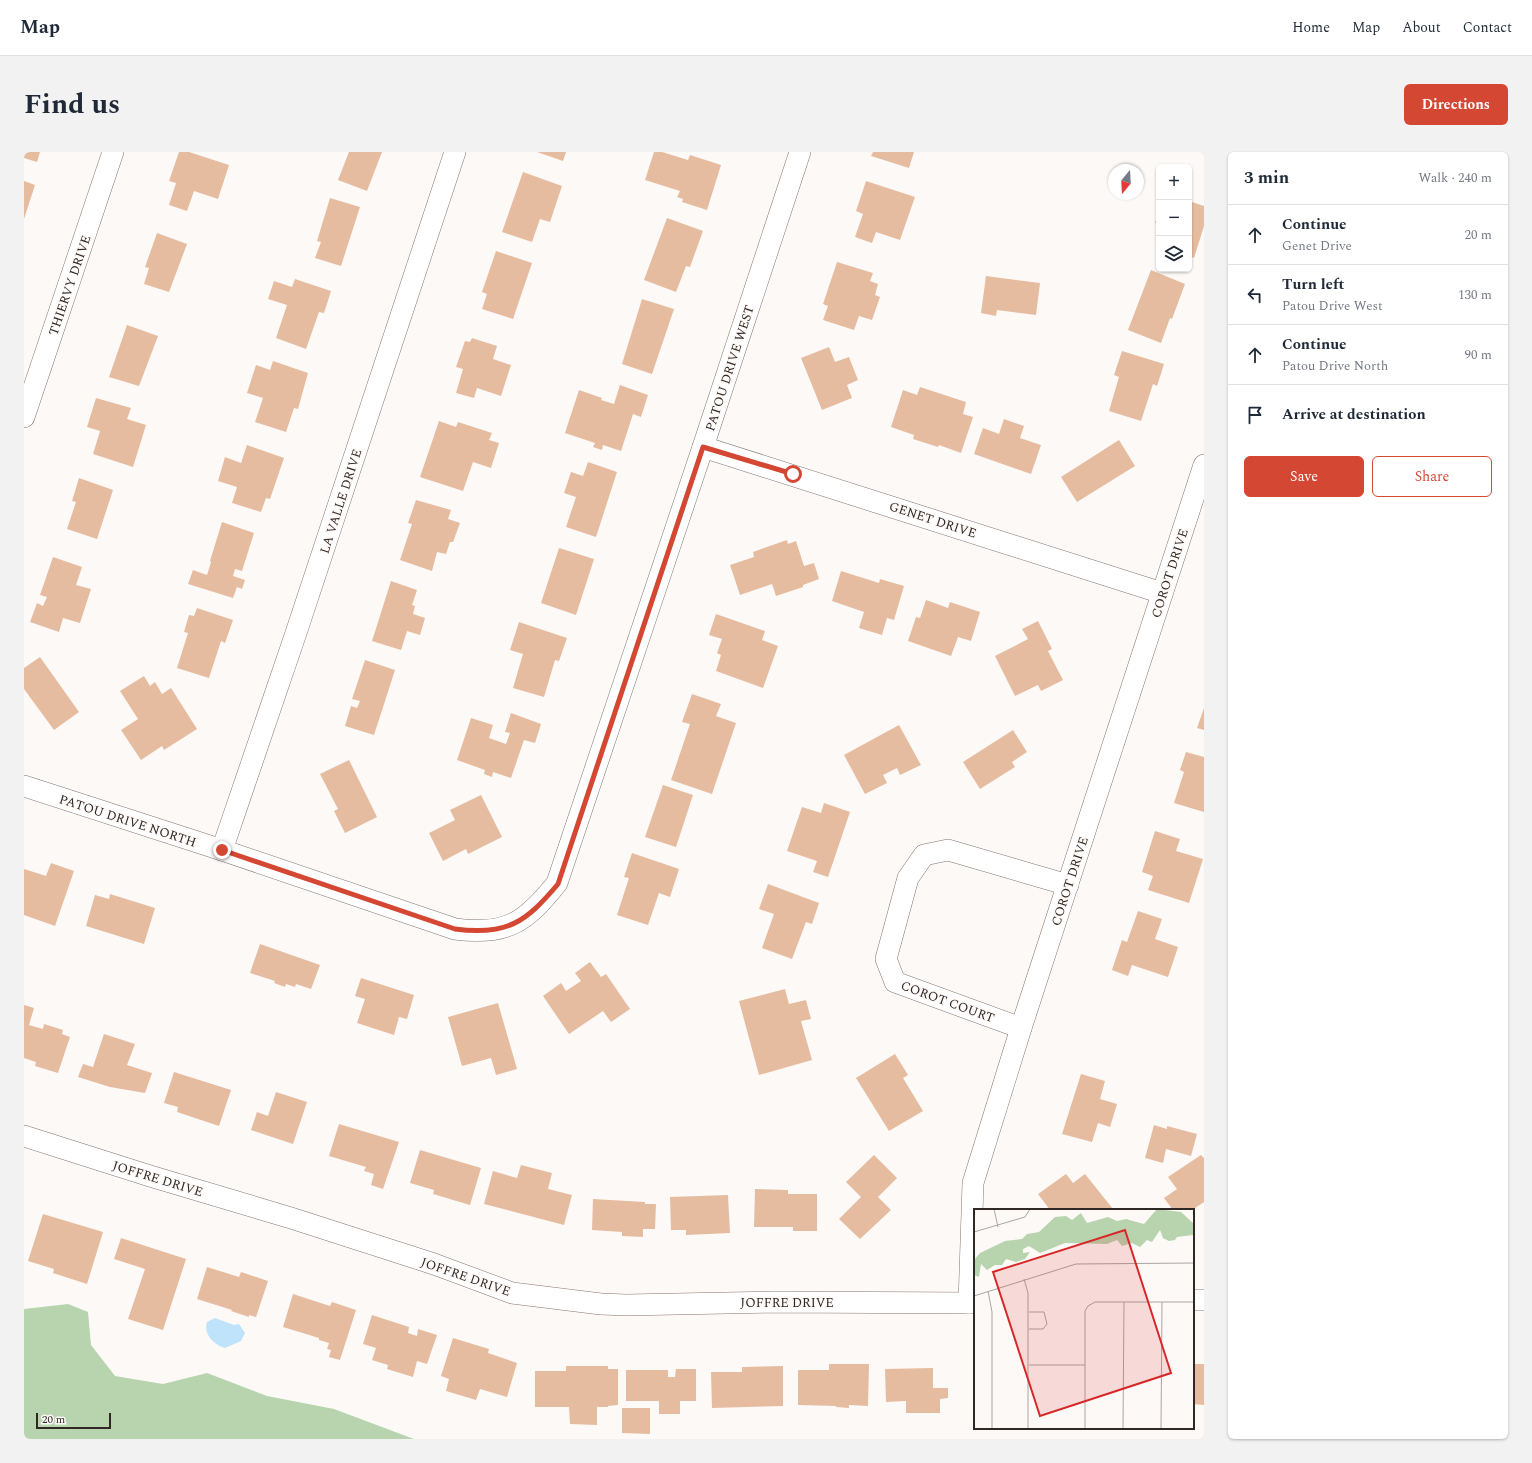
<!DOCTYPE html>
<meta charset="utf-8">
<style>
:root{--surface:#fff;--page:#f2f2f3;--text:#1f2937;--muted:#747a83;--line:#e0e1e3;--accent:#d44833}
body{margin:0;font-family:Spectral,serif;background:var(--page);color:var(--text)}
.controls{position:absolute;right:12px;top:12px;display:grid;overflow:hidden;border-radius:6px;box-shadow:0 1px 3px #0004}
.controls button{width:36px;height:36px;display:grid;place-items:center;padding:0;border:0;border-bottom:1px solid var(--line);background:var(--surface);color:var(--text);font:20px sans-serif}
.compass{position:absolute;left:1084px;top:12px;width:36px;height:36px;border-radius:50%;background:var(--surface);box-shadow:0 1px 3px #0004;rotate:198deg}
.scale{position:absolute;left:12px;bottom:10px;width:75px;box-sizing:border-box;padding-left:4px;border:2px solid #302825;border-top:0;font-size:11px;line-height:14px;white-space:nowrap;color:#302825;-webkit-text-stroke:3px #fdf9f7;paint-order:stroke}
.stop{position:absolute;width:12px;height:12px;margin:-9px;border:3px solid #d44833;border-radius:50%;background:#fff}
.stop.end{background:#d44833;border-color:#fff;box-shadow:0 1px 4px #0008}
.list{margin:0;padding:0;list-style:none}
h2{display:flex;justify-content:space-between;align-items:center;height:52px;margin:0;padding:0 16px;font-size:17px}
h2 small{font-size:13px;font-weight:400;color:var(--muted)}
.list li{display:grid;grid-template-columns:26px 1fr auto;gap:12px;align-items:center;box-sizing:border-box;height:60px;padding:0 16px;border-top:1px solid var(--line)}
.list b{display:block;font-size:15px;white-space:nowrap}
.list p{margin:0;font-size:13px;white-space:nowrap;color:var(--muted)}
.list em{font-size:13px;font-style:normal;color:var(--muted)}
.actions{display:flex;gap:8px;padding:12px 16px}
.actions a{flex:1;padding:9px 0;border:1px solid var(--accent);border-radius:6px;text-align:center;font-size:14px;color:var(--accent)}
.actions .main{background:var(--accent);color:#fff}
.icon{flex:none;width:22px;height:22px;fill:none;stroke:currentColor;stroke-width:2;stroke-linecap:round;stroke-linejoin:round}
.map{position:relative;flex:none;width:1180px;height:1287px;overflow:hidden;border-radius:6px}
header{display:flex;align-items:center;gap:24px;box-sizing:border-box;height:56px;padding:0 20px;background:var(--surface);border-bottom:1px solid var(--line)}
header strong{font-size:19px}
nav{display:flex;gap:22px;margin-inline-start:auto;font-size:14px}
.intro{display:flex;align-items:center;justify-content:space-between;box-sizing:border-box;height:96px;padding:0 24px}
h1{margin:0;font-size:28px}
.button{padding:10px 18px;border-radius:6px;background:var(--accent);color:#fff;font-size:14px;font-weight:700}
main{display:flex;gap:24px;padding:0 24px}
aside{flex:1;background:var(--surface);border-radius:6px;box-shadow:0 1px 3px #0004}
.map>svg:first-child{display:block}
.forest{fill:#b7d4ae}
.water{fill:#bfe3fa}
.building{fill:#e6bca0}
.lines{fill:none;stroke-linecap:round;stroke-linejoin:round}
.minor-casing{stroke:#87756d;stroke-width:22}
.minor{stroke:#fff;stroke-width:21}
.route{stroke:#d44833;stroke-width:5}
.labels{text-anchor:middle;stroke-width:3;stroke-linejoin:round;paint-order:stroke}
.street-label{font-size:13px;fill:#302825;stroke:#fdf9f7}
.inset-road{fill:none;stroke:#aba5a3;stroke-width:1}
.view{fill:#d62828;fill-opacity:0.15;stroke:#d62828;stroke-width:2}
.inset-edge{fill:none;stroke:#302825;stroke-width:2}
</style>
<header>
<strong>Map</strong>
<nav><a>Home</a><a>Map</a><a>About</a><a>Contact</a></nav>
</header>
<div class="intro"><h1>Find us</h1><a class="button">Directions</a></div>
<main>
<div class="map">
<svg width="1180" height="1287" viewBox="0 0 1180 1287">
<rect width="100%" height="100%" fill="#fdf9f7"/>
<polygon class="forest" points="44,1152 64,1160 67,1193 91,1224 139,1232 183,1221 243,1244 310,1257 390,1287 0,1287 0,1157"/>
<path class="water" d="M191,1166L210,1173L215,1172L221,1181L217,1189L201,1196C190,1193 179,1182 183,1170Z"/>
<g class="building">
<polygon points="0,0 16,0 13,10 0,6"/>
<polygon points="155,0 165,0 205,13 194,47 170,39 163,59 145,53 152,31 145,29"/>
<polygon points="325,0 358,0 343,39 314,28"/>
<polygon points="513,0 542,0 539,9"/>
<polygon points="630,0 638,0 664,8 666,3 697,13 683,58 658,50 659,47 653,45 656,39 621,28"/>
<polygon points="849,0 890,0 885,16 847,4"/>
<polygon points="499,20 538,34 526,70 516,67 508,90 478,80"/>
<polygon points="0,29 11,33 0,67"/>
<polygon points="842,29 891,45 876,88 852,80 848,91 831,85 839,62 832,59"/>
<polygon points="306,46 336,55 317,114 291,106 297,90 293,89"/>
<polygon points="1165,49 1180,54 1180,74 1170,106 1165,104"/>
<polygon points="1135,60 1135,72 1131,71"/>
<polygon points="643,66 679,79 666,115 662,114 652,140 620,128"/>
<polygon points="133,81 163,92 145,140 120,132 125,116 121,115"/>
<polygon points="472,99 508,111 489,167 458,157 463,142 458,140"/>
<polygon points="813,110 849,121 846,129 854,132 851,143 856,145 848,168 835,164 830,178 799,168 804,154 799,152"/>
<polygon points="1127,118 1161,132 1148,167 1146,166 1137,191 1104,178"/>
<polygon points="962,124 1016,131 1012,163 973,158 972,164 957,161"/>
<polygon points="271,127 307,139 300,161 295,160 282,197 252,186 263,153 244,147 250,129 268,135"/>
<polygon points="618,147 650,157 628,222 598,212"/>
<polygon points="103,173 134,184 115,234 85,225"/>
<polygon points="448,186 473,194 469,207 487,213 477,244 453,236 450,246 432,241 439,217 432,215 441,189 446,190"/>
<polygon points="805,195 811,210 825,205 834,228 823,233 828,246 798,258 777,206"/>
<polygon points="1098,199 1140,212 1133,234 1129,232 1117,269 1085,259 1095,225 1090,223"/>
<polygon points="249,209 284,221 274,257 270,256 262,280 231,270 239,246 223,241 232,213 246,218"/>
<polygon points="596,233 624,243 617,265 609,262 597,299 579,293 578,298 569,295 571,291 541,281 555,238 578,246 577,248 590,252"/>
<polygon points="896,235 942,250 939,262 949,265 937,301 915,293 914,295 889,287 890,283 867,275 879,238 893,243"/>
<polygon points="72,246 107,256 103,267 122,273 109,315 69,302 76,279 63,275"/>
<polygon points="980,267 1000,274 996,286 1017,293 1007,322 950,302 959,276 975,282"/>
<polygon points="415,269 432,275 434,270 468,281 465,288 475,291 467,316 449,310 439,339 396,325"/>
<polygon points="1095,288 1111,314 1053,350 1037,325"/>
<polygon points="223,293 260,306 246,347 242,346 237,360 208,351 213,335 194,329 201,305 217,311"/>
<polygon points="564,310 593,320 572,385 542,375 552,345 540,341 547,320 559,324"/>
<polygon points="55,326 89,338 73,387 43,377 52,350 48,349"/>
<polygon points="392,348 427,358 424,367 436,371 429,390 426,390 422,402 413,400 408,419 376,408 388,372 384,371"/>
<polygon points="198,370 230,381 218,419 211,417 209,424 221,428 218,437 213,435 209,446 164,432 169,418 183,423 187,410 186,409"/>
<polygon points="763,388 764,392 772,389 780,414 790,411 795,427 779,433 779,435 752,444 748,432 716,443 706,413 730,405 729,400"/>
<polygon points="535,396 570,407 552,463 517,451"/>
<polygon points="29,405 58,415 52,433 67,437 56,471 39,466 35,480 6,470 13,451 19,454 23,445 16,443"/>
<polygon points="817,419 855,431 856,427 880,434 870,468 863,466 858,483 835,476 840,460 808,449"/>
<polygon points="367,429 393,438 388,453 391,454 389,462 401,466 396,483 383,479 377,498 348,489"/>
<polygon points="902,448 924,456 926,450 956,460 947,489 934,485 927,504 884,489 892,465 896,466"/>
<polygon points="173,456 209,468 201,491 197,489 185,526 153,516 164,481 160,480 165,463 170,464"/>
<polygon points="692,462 741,479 738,488 754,494 739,536 692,519 697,503 693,501 698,487 685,483"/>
<polygon points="1014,469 1028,497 1024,499 1039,528 1017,539 1014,533 991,544 971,504 1004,487 998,477"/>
<polygon points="495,470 543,486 535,509 531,508 520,545 489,536 499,502 486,498"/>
<polygon points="16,505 55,560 30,578 0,537 0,516"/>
<polygon points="341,508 371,518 350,583 321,574 327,554 333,556 336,549 328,547"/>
<polygon points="120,524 126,534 131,530 138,542 147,536 173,577 140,598 138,594 117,608 97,578 114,567 96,539"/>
<polygon points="668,542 697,552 692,564 712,571 688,642 647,628 666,572 658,570"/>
<polygon points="1180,556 1180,578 1173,576"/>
<polygon points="487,561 517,572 511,591 500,588 487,626 469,620 468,625 460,622 461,618 433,608 447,566 469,573 465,586 482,592 486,581 481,580"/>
<polygon points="875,573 897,613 876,623 873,616 859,623 863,631 841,642 820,603"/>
<polygon points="989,578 1003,600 988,610 991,615 956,637 939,610"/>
<polygon points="1162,600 1180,605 1180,660 1150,651 1160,620 1156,618"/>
<polygon points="325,608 353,665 321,681 310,659 314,657 296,622"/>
<polygon points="639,633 669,643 652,695 621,685"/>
<polygon points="457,643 478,685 444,702 442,697 419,709 405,681 431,668 426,658"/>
<polygon points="800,651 826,660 804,725 789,720 793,709 763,699 778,655 797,661"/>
<polygon points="1131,679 1156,687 1152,699 1179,707 1165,751 1124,738 1129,724 1118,720"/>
<polygon points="608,701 655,717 646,745 635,741 624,773 593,763 605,726 600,725"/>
<polygon points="27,711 50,719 31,774 0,763 0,717 22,724"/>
<polygon points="744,732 795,751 788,772 782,770 768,807 738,796 750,762 735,757"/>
<polygon points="86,742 131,756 120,792 62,774 71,743 85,747"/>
<polygon points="1114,759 1138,767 1131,787 1154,795 1144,825 1108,813 1104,824 1088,818 1098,788 1103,790"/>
<polygon points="236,792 296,813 287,837 272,832 271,835 262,832 261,835 250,831 251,829 226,821"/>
<polygon points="566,810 577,825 582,822 606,857 587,870 579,859 545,882 519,844 537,831 542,839 557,829 551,821"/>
<polygon points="337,826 390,843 383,867 375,865 370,883 333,871 341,847 331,844"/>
<polygon points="761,837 765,852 782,848 787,867 777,869 788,908 735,923 715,849"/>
<polygon points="474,851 493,917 472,923 467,906 438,914 424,865"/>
<polygon points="0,853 10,856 5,873 19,877 20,872 39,878 38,882 46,885 34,921 11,914 12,910 0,906"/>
<polygon points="80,882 111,892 103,913 128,921 121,941 86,935 54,925 59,912 69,915"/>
<polygon points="871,902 884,923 879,926 899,959 865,979 832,926"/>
<polygon points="150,920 207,938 195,974 153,960 154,955 140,951"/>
<polygon points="1057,922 1081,929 1076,947 1093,952 1086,975 1074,971 1068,990 1038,982"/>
<polygon points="252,940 283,950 269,992 227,978 233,960 244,964"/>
<polygon points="315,972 375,990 359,1037 347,1033 350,1022 340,1019 342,1015 305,1004"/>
<polygon points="1130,973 1143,977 1143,974 1173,982 1167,1004 1142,997 1139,1011 1121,1006"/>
<polygon points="396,998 457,1016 446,1053 409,1042 410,1038 386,1031"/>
<polygon points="850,1003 873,1026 854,1045 867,1058 836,1087 815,1067 837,1045 822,1030"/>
<polygon points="1177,1003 1180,1006 1180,1050 1168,1058 1149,1058 1140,1046 1153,1037 1144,1025"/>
<polygon points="497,1013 528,1021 524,1037 548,1043 540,1073 460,1052 469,1019 493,1026"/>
<polygon points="1042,1022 1049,1031 1061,1022 1089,1057 1026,1058 1014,1042"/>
<polygon points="731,1037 764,1038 764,1042 793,1042 793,1079 769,1079 769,1075 730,1075"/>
<polygon points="704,1043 706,1081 662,1083 662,1078 647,1078 646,1045"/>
<polygon points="569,1047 621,1050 621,1052 632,1052 631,1077 619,1077 619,1085 598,1084 598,1080 568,1078"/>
<polygon points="19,1062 79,1080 63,1132 29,1121 30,1117 4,1109"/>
<polygon points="97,1086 162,1107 139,1178 104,1167 121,1117 90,1107"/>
<polygon points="183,1115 215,1125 217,1120 244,1129 232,1165 225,1163 225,1165 207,1159 208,1158 173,1147"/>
<polygon points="269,1142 306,1154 308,1150 332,1158 316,1208 305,1205 307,1198 303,1197 305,1191 295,1188 295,1186 259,1175"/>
<polygon points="348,1163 385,1175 384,1181 393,1184 394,1177 413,1183 403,1212 393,1209 389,1225 363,1217 364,1213 348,1208 352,1196 339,1192"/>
<polygon points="429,1186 465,1197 464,1201 493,1211 483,1245 456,1237 452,1248 422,1239 425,1227 417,1224"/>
<polygon points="805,1212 845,1212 844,1254 825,1253 825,1256 812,1255 812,1254 774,1253 774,1218 805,1218"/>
<polygon points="1169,1212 1180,1212 1180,1253 1169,1252"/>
<polygon points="542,1214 584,1214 584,1217 594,1217 594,1253 584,1254 584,1255 573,1255 573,1273 546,1272 545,1255 511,1255 511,1219 542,1219"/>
<polygon points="759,1214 759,1254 688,1256 687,1220 718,1220 718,1215"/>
<polygon points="909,1216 909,1236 924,1236 924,1246 916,1247 916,1261 882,1261 882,1249 862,1250 861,1217"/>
<polygon points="652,1217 672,1217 672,1249 656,1249 656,1262 635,1262 635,1249 602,1249 602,1218 644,1218 644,1225 651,1225"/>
<polygon points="598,1256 626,1256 626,1282 598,1281"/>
</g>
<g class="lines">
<defs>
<g id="minor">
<polyline points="0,265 89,0"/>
<polyline points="679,295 1138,441"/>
<path d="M0,634L198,698L431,777C483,784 502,770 533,731L679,295L776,0"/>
<polyline points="198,698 272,481 431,0"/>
<polyline points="997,876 871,830 862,807 884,726 900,703 924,698 1044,733"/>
<polyline points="0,984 126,1024 267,1066 410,1112 488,1141 577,1152 602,1153 751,1150 951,1151"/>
<polyline points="1169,1148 1180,1148"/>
<polyline points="945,1151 949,1031 997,876 1180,313"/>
</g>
</defs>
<use href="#minor" class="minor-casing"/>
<use href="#minor" class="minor"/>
</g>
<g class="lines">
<path class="route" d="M198,698L431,777C483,784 502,770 534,732L679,295L769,322"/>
</g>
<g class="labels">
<g class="street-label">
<text transform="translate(45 133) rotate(-71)" y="5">THIERVY DRIVE</text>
<text transform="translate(705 216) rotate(-72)" y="5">PATOU DRIVE WEST</text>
<text transform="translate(316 349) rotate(-72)" y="5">LA VALLE DRIVE</text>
<text transform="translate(909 367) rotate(18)" y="5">GENET DRIVE</text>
<text transform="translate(1145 421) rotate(-72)" y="5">COROT DRIVE</text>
<text transform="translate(104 668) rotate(18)" y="5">PATOU DRIVE NORTH</text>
<text transform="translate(1045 729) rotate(-72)" y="5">COROT DRIVE</text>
<text transform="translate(924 849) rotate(20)" y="5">COROT COURT</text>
<text transform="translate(134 1026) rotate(17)" y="5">JOFFRE DRIVE</text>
<text transform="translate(442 1124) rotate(19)" y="5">JOFFRE DRIVE</text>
<text x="763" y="1155">JOFFRE DRIVE</text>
</g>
</g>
<g transform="translate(950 1057)">
<rect width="220" height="220" fill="#fdf9f7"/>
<path d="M183,0L207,3L220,15L219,26L203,28L201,31L195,32L189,29L186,21L178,33L173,31L166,38L158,34L148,37L143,31L133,35L91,34L66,44L55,37L49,40V44L56,43L51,50L42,53L32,50L28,56H21L13,61L7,55L5,68L0,66L1,50L6,44L31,32L48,30L53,25L65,23L81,8L92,7L98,11L107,4L113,14L134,8L143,12L152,10L170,15Z" fill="#b7d4ae"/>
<path class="inset-road" d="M20,0L24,18M0,23L51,8L56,0M50,70L54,84V220M14,82L18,103V220M0,87L102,55L220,54M55,120H69L73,115L70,103H55M55,156H111M111,220V102L114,97L121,93H220M149,220L150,93M187,220L188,93"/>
<path class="view" d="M151,21L197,164L66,207L19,63Z"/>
<rect width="220" height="220" class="inset-edge"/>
</g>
</svg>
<div class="controls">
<button>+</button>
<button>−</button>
<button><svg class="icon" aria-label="layers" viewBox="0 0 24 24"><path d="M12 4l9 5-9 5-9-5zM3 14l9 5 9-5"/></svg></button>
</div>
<svg class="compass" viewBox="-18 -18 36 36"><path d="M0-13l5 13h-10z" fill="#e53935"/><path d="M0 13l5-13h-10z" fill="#747a83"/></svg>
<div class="scale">20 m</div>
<div class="stop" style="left:769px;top:322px"></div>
<div class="stop end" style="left:198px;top:698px"></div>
</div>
<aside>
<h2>3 min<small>Walk · 240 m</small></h2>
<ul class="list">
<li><svg class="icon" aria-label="ahead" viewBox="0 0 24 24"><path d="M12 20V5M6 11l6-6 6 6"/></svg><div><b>Continue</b><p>Genet Drive</p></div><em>20 m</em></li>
<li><svg class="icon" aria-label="left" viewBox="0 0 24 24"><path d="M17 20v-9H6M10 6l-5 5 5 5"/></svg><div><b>Turn left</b><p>Patou Drive West</p></div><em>130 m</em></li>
<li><svg class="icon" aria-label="ahead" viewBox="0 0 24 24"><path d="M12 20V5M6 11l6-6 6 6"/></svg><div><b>Continue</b><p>Patou Drive North</p></div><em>90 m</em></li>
<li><svg class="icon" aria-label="arrive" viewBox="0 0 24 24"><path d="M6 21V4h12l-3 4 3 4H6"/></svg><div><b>Arrive at destination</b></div></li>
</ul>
<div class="actions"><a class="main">Save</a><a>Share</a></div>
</aside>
</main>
